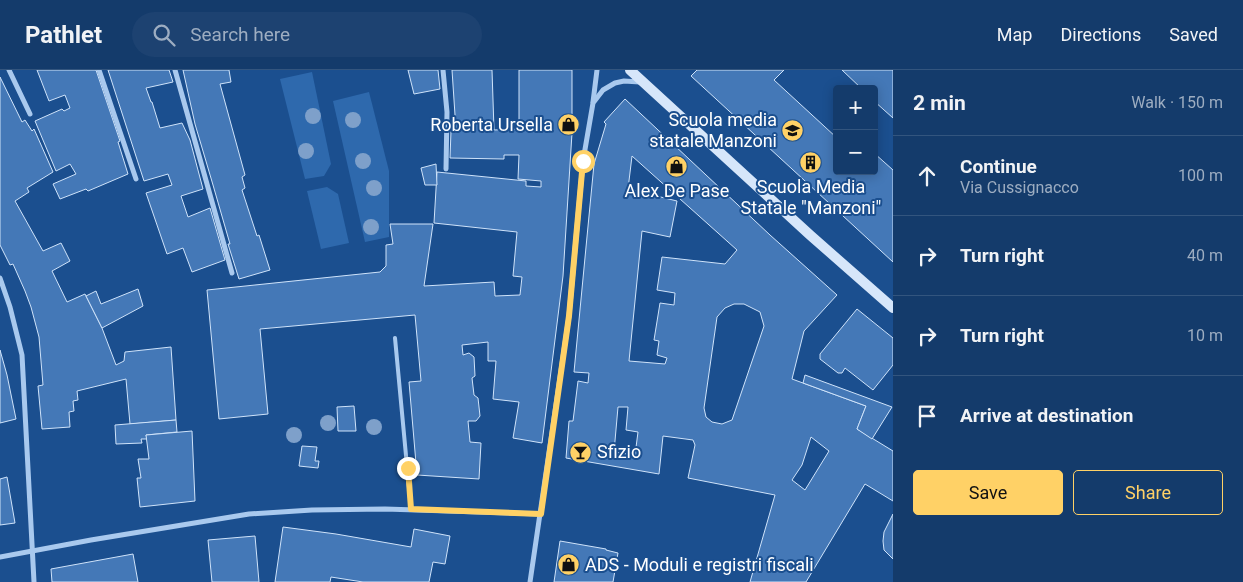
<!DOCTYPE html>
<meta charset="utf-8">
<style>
:root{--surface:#143b6b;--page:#1d4271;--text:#f1f3f6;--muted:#9dadc1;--line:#33557e;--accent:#ffd166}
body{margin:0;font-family:Roboto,sans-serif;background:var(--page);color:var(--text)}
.controls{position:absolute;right:15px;top:15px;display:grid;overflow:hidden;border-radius:5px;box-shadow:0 2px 12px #0003}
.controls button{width:45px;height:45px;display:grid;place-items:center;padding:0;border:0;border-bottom:1px solid var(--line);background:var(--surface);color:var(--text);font:25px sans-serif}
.stop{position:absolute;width:15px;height:15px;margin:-11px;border:4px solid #ffd166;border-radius:50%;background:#fff}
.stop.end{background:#ffd166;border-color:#fff;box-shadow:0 1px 5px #0008}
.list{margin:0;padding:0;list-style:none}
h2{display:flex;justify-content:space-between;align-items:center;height:65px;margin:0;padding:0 20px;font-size:21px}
h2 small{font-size:16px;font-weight:400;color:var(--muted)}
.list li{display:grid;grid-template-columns:32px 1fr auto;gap:15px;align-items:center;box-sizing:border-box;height:80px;padding:0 20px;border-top:1px solid var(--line)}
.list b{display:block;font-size:19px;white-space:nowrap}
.list p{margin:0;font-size:16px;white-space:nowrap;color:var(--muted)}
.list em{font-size:16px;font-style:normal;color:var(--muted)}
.actions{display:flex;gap:10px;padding:15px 20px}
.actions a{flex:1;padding:11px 0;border:1px solid var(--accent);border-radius:5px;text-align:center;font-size:18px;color:var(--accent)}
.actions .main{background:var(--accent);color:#111}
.icon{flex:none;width:28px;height:28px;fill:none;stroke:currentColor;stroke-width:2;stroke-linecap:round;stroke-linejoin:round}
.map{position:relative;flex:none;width:893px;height:512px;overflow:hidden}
header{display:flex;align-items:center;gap:30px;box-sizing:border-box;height:70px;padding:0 25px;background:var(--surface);border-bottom:1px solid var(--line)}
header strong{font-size:24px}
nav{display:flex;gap:28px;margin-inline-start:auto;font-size:18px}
.search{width:350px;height:45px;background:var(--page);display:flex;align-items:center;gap:12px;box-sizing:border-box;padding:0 18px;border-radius:28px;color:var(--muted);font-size:19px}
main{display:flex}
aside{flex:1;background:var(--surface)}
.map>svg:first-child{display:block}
.green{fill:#2e69ad}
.building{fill:#4478b7;stroke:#cfe3fa;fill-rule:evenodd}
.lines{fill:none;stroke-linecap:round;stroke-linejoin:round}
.lane{stroke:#a9c9ee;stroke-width:4}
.street{stroke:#a9c9ee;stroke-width:5}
.secondary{stroke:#d6e6fa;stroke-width:10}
.tree{fill:#7ea0ca}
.route{stroke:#ffd166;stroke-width:6}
.labels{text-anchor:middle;stroke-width:4;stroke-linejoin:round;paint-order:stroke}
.poi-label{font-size:18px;fill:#fff;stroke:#1b4f8f;text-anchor:end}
</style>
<header>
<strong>Pathlet</strong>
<div class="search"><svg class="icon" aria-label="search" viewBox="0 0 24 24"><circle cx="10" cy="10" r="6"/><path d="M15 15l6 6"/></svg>Search here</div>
<nav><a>Map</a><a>Directions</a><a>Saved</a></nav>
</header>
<main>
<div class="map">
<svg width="893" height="512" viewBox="0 0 893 512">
<rect width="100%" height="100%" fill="#1b4f8f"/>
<g class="green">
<polygon points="312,2 331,94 324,106 305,109 280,9"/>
<polygon points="369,22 389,101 389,167 365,172 333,31"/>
<polygon points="327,117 338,124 349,173 321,179 307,121"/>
</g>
<g class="building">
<polygon points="37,0 96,0 120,71 118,72 128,104 88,121 86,119 60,129 53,114 76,104 70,94 56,101 35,51 62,39 64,41 70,38 65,25 49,31"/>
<polygon points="108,0 169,0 173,12 146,18 151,32 152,32 160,58 182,53 190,70 203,119 181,126 188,147 210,138 225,190 192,202 183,178 167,184 146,123 172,115 168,104 144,111"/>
<polygon points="183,0 229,0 231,12 220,14 245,105 242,107 245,118 242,120 257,166 259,165 270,200 239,209 228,174 230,174 213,115 195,54"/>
<polygon points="408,0 438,0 440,19 414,24"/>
<polygon points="452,0 492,0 494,60 519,59 519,0 572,0 572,63 563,206 542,373 513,368 519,332 493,329 496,291 488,291 488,272 462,275 463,285 469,283 474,287 475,306 472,308 474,325 478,328 480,346 476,351 468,351 470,372 481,373 479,409 417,405 409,312 421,311 415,245 260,259 268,344 219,349 207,220 380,202 386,196 386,175 393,174 390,154 433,154 424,216 494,212 495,226 520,225 522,207 513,206 517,162 434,153 437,102 526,111 526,116 541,117 541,111 518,109 519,85 504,85 504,89 450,88 451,61 456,60"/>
<polygon points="697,0 784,0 774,10 837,68 837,101 874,101 874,83 893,100 893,192 691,6"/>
<polygon points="842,0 893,0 893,48 874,31 874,19 862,19"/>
<polygon points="0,7 22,52 25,50 32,61 34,59 53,102 27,118 29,122 15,131 43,181 61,173 70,191 52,201 67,232 85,224 102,258 116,295 124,291 125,282 171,277 176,350 130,354 126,309 77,321 78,330 73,331 74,341 69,342 70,357 42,359 38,316 43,315 39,267 31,237 25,221 13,194 10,195 0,175"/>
<path d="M625,29L770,165L837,225L804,261L792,309L866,336L857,359L893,381V431L865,414L806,512H750L775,425L688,408L695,375L693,370L663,366L659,404L566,388L569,351H573L578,311L588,313L589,303L574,302L594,94L606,54L604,52ZM632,86L737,180L725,194L662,187L657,220L675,223L674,235L660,233L654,270L659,271L657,285L667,288L665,294L629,291L642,161L670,167L677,131L628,119ZM734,234H744L760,242L764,256L732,350L722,354L712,352L706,347L704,338L717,247L725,238ZM618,337H628L626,360L638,362L635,385L614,382ZM811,367L829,381L805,420L792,410L802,395Z"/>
<polygon points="436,94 437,115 425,115 421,98"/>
<polygon points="138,219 143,236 102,258 86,226 96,221 101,234"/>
<polygon points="857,239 893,268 893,295 873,320 845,298 842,303 838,303 820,289 820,284"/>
<polygon points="0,280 7,305 16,349 0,353"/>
<polygon points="805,305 892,337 872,369 857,359 866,336 803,313"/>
<polygon points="354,336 356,361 338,361 337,337"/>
<polygon points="176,350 177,362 146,365 147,369 141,369 142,373 116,374 115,355"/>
<polygon points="192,361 195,431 140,437 137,408 141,408 138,389 149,389 146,365"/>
<polygon points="302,376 317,377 315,391 319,391 318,398 299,396"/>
<polygon points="7,407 15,453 0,455 0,409"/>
<polygon points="893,444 893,489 884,480 883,471 884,462"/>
<polygon points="283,457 336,464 411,477 414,459 450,466 445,494 433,492 429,512 363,512 331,507 330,512 275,512"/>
<polygon points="255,466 259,512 212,512 208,470"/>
<polygon points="560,471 606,479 606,480 618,483 613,512 554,512"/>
<polygon points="133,484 138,512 52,512 51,499"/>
</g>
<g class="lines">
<polyline class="lane" points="395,268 411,439"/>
<g class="street">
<polyline points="9,0 30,44"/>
<polyline points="99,0 136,109"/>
<polyline points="175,0 232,203"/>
<polyline points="443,0 447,42 446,99"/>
<polyline points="593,32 597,0"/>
<polyline points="0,208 10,237 22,285 34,512"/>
<polyline points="0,487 91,470 249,444 312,440 385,439 541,444"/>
<polyline points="530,512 569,246 583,91 593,33 603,20 615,13 624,11 640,12"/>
</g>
<polyline class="secondary" points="630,0 810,165 893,238"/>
</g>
<g class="tree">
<circle cx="313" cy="46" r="8"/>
<circle cx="353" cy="50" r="8"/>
<circle cx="306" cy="81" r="8"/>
<circle cx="363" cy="91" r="8"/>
<circle cx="374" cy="118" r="8"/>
<circle cx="371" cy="157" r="8"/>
<circle cx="328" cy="353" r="8"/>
<circle cx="374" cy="357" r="8"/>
<circle cx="294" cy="365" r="8"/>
</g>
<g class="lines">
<polyline class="route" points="408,398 411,439 541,444 569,246 583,91"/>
</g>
<defs>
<symbol id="shop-disc" viewBox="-11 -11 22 22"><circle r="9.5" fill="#ffd166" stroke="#1b4f8f"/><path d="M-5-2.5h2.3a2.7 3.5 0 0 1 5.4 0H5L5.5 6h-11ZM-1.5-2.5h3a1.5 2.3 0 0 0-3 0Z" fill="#111"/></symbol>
<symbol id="school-disc" viewBox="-11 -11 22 22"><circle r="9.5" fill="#ffd166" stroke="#1b4f8f"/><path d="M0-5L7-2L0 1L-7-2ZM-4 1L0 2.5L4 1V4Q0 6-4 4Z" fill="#111"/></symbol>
<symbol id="building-disc" viewBox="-11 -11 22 22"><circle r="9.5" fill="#ffd166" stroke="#1b4f8f"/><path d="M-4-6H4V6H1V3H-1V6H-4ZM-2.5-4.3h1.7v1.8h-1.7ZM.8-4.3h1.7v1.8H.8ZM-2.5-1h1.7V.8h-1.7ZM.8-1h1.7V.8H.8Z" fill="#111"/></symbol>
<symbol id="bar-disc" viewBox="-11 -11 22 22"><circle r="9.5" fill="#ffd166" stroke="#1b4f8f"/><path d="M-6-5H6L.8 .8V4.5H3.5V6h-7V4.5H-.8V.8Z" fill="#111"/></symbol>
</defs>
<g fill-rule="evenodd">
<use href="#shop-disc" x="556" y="42" width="25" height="25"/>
<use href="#school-disc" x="780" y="48" width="25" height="25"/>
<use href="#building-disc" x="798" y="80" width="25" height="25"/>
<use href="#shop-disc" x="664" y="84" width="25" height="25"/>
<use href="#bar-disc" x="568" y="370" width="25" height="25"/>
<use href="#shop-disc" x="556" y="482" width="25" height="25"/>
</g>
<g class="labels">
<g class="poi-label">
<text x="777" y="56">Scuola media<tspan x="777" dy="21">statale Manzoni</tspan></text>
<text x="553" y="61">Roberta Ursella</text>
<text x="811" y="123" text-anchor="middle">Scuola Media<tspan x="811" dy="21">Statale "Manzoni"</tspan></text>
<text x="677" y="127" text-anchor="middle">Alex De Pase</text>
<text x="597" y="388" text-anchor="start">Sfizio</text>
<text x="585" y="501" text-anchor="start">ADS - Moduli e registri fiscali</text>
</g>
</g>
</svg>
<div class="controls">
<button>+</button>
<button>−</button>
</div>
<div class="stop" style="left:583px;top:91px"></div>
<div class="stop end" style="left:408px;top:398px"></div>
</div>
<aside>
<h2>2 min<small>Walk · 150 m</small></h2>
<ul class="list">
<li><svg class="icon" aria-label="ahead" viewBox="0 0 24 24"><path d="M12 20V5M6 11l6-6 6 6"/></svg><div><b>Continue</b><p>Via Cussignacco</p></div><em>100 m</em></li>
<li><svg class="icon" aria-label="right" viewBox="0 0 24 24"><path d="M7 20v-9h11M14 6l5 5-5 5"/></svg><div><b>Turn right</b></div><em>40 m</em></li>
<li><svg class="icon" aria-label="right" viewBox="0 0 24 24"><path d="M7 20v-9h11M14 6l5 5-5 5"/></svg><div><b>Turn right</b></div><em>10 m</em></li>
<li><svg class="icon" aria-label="arrive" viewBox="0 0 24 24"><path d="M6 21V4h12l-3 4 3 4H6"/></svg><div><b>Arrive at destination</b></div></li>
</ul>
<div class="actions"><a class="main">Save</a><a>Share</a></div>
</aside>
</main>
